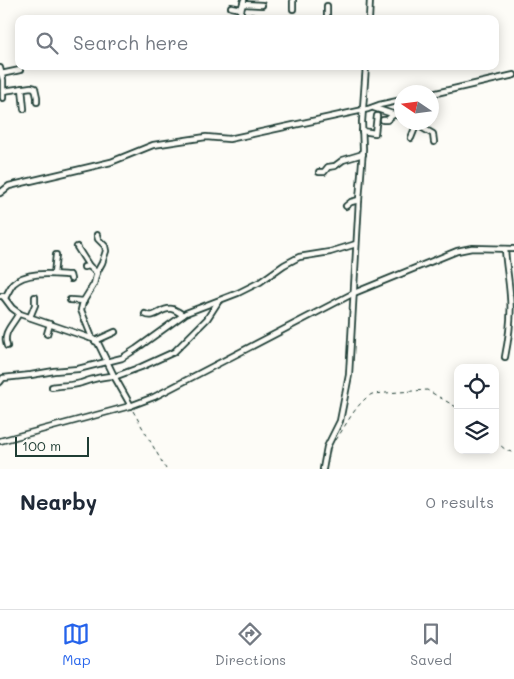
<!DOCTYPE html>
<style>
:root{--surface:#fff;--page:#f2f2f3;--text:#1f2937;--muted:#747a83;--line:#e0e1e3;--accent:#2563eb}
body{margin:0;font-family:Mali,sans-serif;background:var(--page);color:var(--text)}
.controls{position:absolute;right:15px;bottom:15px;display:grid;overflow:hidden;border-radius:10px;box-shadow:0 2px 12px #0003}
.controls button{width:45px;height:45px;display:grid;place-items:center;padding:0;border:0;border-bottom:1px solid var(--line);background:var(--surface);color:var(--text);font:25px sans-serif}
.compass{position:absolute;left:394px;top:85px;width:45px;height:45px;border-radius:50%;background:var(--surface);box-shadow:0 2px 12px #0003;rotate:283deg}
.scale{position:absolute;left:15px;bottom:12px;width:74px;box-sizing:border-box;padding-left:5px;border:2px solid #1f3d34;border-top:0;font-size:14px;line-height:18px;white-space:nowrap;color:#1f3d34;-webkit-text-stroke:4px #fdfcf7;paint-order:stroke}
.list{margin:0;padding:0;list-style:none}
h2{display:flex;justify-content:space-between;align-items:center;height:65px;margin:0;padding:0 20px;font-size:21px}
h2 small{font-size:16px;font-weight:400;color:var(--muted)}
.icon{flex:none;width:28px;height:28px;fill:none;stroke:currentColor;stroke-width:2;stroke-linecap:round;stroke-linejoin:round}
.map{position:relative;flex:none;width:514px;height:469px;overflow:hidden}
.search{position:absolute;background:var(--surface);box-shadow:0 2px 12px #0003;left:15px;right:15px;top:15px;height:55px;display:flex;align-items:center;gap:12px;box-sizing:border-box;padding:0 18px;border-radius:10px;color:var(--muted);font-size:19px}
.sheet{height:140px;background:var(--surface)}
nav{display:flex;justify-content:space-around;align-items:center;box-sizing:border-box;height:70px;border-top:1px solid var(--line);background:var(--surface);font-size:14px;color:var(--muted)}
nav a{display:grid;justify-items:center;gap:2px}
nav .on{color:var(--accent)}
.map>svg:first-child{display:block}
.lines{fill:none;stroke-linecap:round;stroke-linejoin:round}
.street-casing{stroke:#1f3d34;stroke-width:8}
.path{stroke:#1f3d34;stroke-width:1;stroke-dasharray:4 4;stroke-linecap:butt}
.street{stroke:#fdfcf7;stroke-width:4.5}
</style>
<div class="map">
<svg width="514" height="469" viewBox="0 0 514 469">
<rect width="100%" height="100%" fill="#fdfcf7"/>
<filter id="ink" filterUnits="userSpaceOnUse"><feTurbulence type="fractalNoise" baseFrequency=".02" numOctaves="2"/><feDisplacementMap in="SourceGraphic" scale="10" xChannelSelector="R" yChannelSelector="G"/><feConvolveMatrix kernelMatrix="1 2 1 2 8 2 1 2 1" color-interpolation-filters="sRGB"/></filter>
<g filter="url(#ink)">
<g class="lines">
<defs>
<g id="street">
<polyline points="293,0 293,9"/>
<polyline points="243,4 262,5"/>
<polyline points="327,6 327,19"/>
<polyline points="231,7 241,9"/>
<polyline points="239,16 269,19"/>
<polyline points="239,17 244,0"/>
<polyline points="369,19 370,0"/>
<polyline points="0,68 3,80 3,98"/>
<polyline points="1,74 20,70"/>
<polyline points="22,88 24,109"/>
<polyline points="3,91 31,87 35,88 37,97 37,102"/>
<polyline points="432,94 514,75"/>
<polyline points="374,108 402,117"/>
<polyline points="383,120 387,120 393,115"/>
<polyline points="416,122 421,127 433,134 434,142"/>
<polyline points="362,131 375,133 377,116"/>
<polyline points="411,138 417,123"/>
<polyline points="319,172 324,172 328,167 335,166 343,160 363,154"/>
<polyline points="0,193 9,186 111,162 153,145 206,137 229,139 368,109 379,105 402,100"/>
<polyline points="346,206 351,202 359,200"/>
<polyline points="77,247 89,266"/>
<polyline points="84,267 89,266 97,273"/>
<polyline points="54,274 56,255"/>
<polyline points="0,296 3,296 12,308 20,314 93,339 98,343 114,376 131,406"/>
<path d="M5,298C7,294 10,288 13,284C26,271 52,274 68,275H70L71,279"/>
<polyline points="70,300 84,301"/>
<path d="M145,314C155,320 161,307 172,309C176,310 180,313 183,315"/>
<polyline points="30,317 35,305 35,297"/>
<polyline points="47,334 50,324"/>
<polyline points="90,338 91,335 81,310 83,302 94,284 97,272 102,263 106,251 105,246 98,239 97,235"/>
<polyline points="95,341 115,332"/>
<path d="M7,346C2,332 13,325 19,313"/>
<path d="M505,357C509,337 512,316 510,295C509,280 506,265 505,249"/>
<polyline points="114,377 141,367 174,352 207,319 218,302"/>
<polyline points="0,382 3,378 31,375 54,371 78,369 122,358 136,349 186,313 238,293 260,282 284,265 299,257 330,252 356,244"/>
<path d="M52,387C62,385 72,386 81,383C92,379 102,376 114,376"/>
<polyline points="0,441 130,406 154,397 354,293 457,251 472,248 514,249"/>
<polyline points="323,469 327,447 340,421 349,375 359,200 363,149 362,122 366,66"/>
</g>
</defs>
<use href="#street" class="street-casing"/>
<g class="path">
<polyline points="133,411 166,469"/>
<path d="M336,440C346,425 357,402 372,394L427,390L458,408"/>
<polyline points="495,441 506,450 514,453"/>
</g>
<use href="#street" class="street"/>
</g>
</g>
</svg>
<div class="controls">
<button><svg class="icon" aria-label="locate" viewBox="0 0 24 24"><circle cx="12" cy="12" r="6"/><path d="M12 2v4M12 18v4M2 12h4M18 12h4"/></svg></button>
<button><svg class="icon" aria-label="layers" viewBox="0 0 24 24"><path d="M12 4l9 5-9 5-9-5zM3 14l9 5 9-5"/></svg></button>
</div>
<svg class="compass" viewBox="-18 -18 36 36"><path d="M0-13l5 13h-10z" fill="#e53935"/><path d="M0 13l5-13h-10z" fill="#747a83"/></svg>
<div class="scale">100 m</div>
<div class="search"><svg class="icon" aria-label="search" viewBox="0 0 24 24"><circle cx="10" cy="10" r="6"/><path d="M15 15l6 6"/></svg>Search here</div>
</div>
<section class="sheet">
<h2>Nearby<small>0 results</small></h2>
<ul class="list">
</ul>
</section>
<nav>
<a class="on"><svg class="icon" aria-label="map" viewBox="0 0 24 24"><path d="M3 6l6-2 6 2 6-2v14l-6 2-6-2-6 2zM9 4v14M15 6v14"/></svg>Map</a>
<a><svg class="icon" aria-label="directions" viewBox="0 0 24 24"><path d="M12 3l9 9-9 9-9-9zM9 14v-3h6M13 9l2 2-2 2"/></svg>Directions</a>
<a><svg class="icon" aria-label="saved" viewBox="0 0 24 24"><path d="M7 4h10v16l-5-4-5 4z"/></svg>Saved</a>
</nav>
